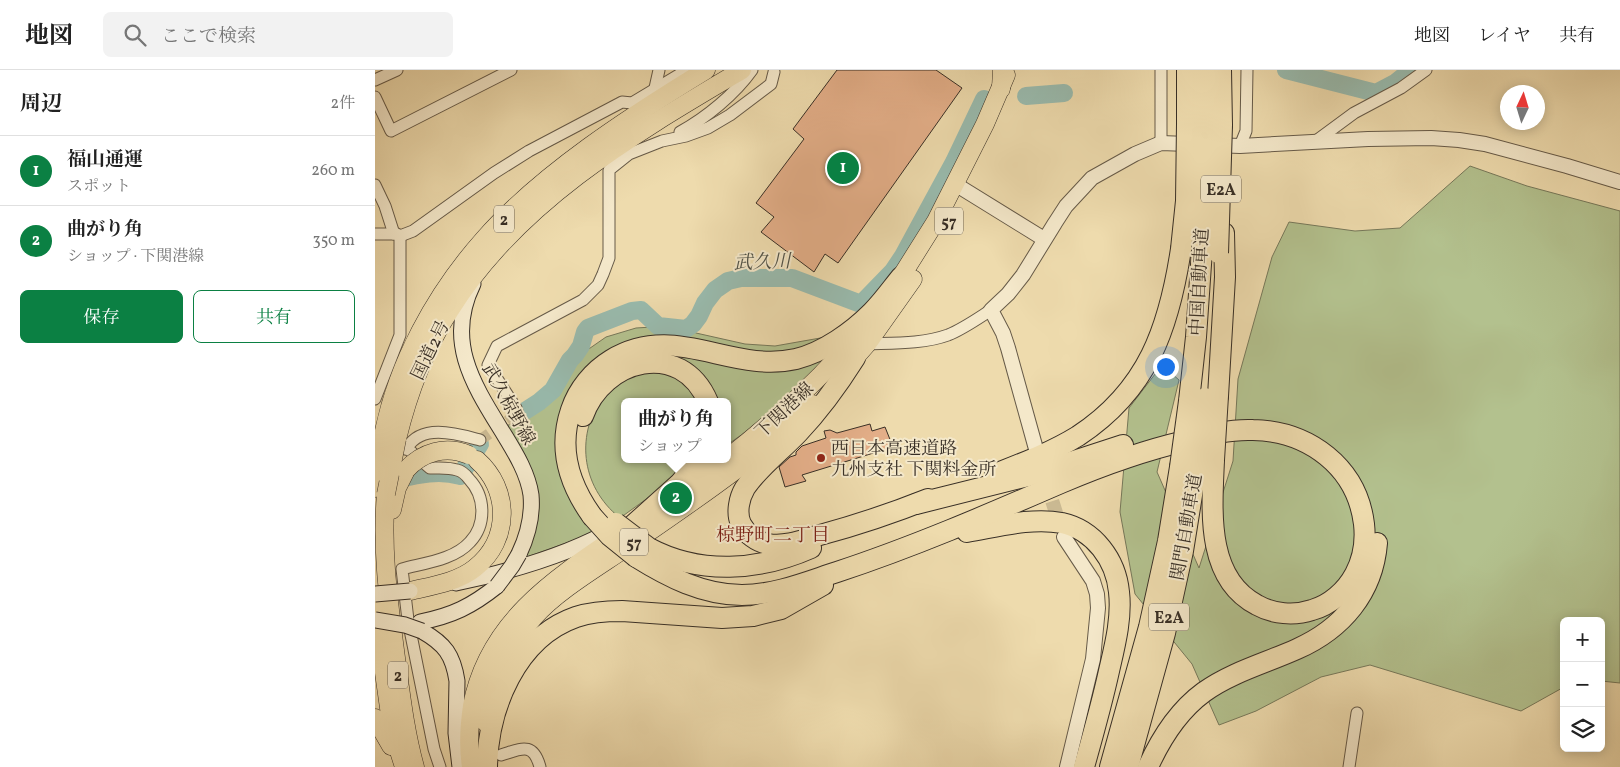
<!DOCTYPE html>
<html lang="ja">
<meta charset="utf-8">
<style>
:root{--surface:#fff;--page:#f2f2f2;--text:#222;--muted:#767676;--line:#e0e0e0;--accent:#0b8043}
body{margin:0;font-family:Vollkorn,"Noto Serif JP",serif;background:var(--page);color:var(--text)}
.controls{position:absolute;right:15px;bottom:15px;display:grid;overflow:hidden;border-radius:8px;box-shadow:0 2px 12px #0003}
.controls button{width:45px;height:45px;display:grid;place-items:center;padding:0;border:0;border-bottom:1px solid var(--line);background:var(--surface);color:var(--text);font:25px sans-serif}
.compass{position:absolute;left:1125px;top:15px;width:45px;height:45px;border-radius:50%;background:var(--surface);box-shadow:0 2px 12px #0003;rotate:4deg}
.you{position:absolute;left:790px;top:296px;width:18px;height:18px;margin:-12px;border:4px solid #fff;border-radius:50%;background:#1a73e8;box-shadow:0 0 0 8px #1a73e833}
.badge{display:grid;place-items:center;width:32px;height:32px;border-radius:50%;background:var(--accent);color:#fff;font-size:16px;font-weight:700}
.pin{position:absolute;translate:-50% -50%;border:2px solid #fff;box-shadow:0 1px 5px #0006}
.popup{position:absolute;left:246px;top:328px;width:110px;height:65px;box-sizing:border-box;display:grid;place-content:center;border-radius:8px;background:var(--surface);filter:drop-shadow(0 1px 4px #0005);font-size:16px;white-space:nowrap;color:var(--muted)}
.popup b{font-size:19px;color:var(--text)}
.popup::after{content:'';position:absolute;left:50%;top:100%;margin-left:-10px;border:10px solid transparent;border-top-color:var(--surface)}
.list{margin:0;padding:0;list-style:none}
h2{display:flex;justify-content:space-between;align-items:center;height:65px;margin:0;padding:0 20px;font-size:21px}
h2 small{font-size:16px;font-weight:400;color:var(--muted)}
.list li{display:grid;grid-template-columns:32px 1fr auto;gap:15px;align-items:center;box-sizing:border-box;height:70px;padding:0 20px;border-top:1px solid var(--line)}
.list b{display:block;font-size:19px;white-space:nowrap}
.list p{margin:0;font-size:16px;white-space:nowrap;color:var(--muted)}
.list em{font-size:16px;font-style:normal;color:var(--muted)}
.actions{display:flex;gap:10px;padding:15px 20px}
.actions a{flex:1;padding:11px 0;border:1px solid var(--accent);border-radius:8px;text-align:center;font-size:18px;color:var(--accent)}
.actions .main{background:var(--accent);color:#fff}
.icon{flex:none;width:28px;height:28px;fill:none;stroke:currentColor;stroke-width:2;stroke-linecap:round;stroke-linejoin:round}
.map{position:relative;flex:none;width:1245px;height:697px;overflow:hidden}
header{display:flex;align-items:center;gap:30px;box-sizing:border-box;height:70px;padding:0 25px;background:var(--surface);border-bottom:1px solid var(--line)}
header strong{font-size:24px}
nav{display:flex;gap:28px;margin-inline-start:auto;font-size:18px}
.search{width:350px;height:45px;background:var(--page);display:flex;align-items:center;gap:12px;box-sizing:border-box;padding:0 18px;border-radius:8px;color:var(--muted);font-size:19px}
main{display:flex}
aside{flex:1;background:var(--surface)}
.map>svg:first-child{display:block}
.green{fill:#b3c18e;stroke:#76785a}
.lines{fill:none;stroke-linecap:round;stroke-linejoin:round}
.river{stroke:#99bbae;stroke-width:18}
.building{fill:#e3ae88;stroke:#382f26}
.minor-tunnel{stroke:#cab992;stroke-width:11;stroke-dasharray:11 5.5;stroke-linecap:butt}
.tertiary-tunnel{stroke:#cab992;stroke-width:14;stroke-dasharray:14 7;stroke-linecap:butt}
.minor-casing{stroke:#665a48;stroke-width:13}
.tertiary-casing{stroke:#665a48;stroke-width:16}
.secondary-casing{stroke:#382f26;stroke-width:17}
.primary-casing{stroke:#382f26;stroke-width:19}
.trunk-casing{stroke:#382f26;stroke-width:19}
.motorway-casing{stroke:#382f26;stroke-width:22}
.minor{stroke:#f4e8ca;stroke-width:11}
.tertiary{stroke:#f4e8ca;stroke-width:14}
.secondary{stroke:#f4e8ca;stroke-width:15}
.primary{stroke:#eedbad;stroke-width:18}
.trunk{stroke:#eedbad;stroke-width:18}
.motorway{stroke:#eedbad;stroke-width:20}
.secondary-bridge-casing{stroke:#382f26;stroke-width:17;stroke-linecap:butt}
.trunk-bridge-casing{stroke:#382f26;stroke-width:19;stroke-linecap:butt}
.motorway-bridge-casing{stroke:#382f26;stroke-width:22;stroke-linecap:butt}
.secondary-bridge{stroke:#f4e8ca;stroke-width:15}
.trunk-bridge{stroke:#eedbad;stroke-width:18}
.motorway-bridge{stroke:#eedbad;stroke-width:20}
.poi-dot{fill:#8f2418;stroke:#f4e8ca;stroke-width:2}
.labels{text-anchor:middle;stroke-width:4;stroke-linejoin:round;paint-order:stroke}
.shield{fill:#f4e8ca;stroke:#706657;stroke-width:1}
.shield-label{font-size:16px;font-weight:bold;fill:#382f26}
.street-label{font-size:18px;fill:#382f26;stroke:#f4e8ca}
.poi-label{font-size:18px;fill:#382f26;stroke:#f4e8ca;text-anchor:start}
.water-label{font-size:19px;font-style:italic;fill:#505248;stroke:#f4e8ca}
.neighbourhood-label{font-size:19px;fill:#7a1f14;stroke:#f4e8ca}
</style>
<header>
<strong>地図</strong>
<div class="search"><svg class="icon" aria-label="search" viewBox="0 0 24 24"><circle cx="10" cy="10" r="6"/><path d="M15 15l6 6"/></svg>ここで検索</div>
<nav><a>地図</a><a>レイヤ</a><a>共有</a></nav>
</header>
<main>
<aside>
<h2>周辺<small>2件</small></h2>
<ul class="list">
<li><span class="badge">1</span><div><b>福山通運</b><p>スポット</p></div><em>260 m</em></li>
<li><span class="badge">2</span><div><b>曲がり角</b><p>ショップ · 下関港線</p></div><em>350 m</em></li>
</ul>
<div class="actions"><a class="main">保存</a><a>共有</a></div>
</aside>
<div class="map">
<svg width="1245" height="697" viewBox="0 0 1245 697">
<rect width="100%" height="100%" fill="#eedbad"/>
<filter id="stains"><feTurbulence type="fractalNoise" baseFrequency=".004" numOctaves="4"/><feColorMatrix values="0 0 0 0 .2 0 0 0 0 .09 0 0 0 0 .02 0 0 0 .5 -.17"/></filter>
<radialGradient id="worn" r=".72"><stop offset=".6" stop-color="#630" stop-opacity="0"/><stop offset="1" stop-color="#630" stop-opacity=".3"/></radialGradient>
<g class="green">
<polygon points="1095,96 1152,116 1245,141 1245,613 1226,611 1226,551 1189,551 1189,617 1146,641 995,595 946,607 881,641 844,655 817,594 760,524 745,442 754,338 787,295 804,310 782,402 824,498 858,391 863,309 897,187 914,152 980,161 1025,158"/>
<polygon points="282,252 311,257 321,263 370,274 400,276 451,267 435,276 399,285 302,267 184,358 222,462 149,488 157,402 151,387 132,356 149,345 151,341 174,327 180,321 193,296 208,283 231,267 261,258 277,257"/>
<path d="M458,279C426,314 391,349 352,375V332H341L309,291L299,286L291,284L334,287Z"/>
<path d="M262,302L299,303L325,332H250V389H314L288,417L245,448C205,416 200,363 230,323C235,316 253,307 262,302Z"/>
</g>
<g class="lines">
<g class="river">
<polyline points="911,0 1001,23 1020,13 1034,2 1039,0"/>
<polyline points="651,26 689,23"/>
<polyline points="150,341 164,332 178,320 195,290 200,285 206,276 210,262 213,258 257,241 266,240 283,256 311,259 318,254 324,246 330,233 340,220 353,211 366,208 417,208 486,234 518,201 528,186 579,92 609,29"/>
<path d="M15,411C38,406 62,399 85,406L105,374"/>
</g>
</g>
<g class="building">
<polygon points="462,0 561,0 587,18 463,193 450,184 439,202 386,162 399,147 381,133 429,69 418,59"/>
<polygon points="495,354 497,361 510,357 518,377 427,405 431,411 410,417 404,397 415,387 421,385 421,382 427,376 451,368 449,361 455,360 462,363"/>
</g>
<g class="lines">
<polyline class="minor-tunnel" points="105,370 141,345"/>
<polyline class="tertiary-tunnel" points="671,411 686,459"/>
<defs>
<g id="minor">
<polyline points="786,0 786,73"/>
<polyline points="0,10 22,0"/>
<polyline points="280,18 284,0"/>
<polyline points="0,27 16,61 136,0"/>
<path d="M305,62C331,48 360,24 377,0"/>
<polyline points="941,71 979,43 1026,18 1051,0"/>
<polyline points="865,76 871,61 872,0"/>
<polyline points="0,115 10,136 19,164"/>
<polyline points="0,164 22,164 25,166 38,161 119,103 154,81 247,32 257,33 312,0"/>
<path d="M492,274C518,273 548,274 573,265C588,259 602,249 616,240"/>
<polyline points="0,329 25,265 25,166"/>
<polyline points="141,345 143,344 141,338 113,295 122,276 208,230 223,215 228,204 234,188 234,100 254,84 287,71 311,66 333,58 355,45 396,14 399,2"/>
<path d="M14,375L34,380L55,398C64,398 74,397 82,400C87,401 91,405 94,409C111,427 111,455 95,472C79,490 49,493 27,499L33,550L59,679L65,697"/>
<path d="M32,378C47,353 82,364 105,370"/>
<path d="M126,685C146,679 158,671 165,697"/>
<polyline points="974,697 982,643"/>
</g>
<g id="tertiary">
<polyline points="580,114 669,169"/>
<polyline points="661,379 633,278 628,263 616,240 633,224 648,205 680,153 691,136 717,108 760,84 786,73 865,76 993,69 1056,68 1084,70 1110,74 1192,96 1245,112"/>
<polyline points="689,467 718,511 722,524 723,538 718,589 692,697"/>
</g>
<g id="secondary">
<path d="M98,214C69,273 100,317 130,366C141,384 153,404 156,425C158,447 153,465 144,484"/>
<path d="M81,513C133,502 194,485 240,458"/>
<path d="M45,552C77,546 97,536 122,516"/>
<path d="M47,561C70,574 78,585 82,611L81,663L85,697"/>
</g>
<g id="primary">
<polyline points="519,218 561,151 610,54 631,5"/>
<polyline points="471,298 492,274 538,209"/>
<path d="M297,429C369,379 435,323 491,255"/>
<path d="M110,652C115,612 132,577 159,547C182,521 223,497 252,477C317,432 382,389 438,334"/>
<path d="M96,697C93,677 94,656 97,636C113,550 182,507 249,462"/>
</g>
<g id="trunk">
<polyline points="626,19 627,0"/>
<path d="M8,366C22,294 60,224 109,169C167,103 256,46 331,0"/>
<path d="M22,369C33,324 49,280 75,240C143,131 259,64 367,0"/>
<polyline points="0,418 2,402"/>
<path d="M11,424C6,480 14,533 21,588C26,624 30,661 40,697"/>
<polyline points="17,440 22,418 31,400"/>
<path d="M35,521C56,516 83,512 100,498C136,469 135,419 102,390"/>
<polyline points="0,539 17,659 29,697"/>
<polyline points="0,648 16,676"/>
</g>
<g id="motorway">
<polyline points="812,0 812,54"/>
<polyline points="828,0 829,55"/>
<polyline points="846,0 847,55"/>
<path d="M480,288C463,315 445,340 423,363C406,381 384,397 370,418C364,428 361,443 366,454C371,464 382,472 393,474C411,477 428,470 445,465C482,455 518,443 553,429"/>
<polyline points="843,326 850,207 849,163"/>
<polyline points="814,331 821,267 827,180"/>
<path d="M208,346C228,289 306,268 333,332"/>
<path d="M620,404C648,393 677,382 703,366C773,320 794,258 806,179"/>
<polyline points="541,434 653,406 748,375"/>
<path d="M217,446C194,414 183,378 196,340C203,319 218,301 236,290C300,251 356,304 421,289C449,282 477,262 497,242C508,231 517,218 526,207"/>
<polyline points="257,456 305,413 325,389"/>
<path d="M592,462C622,457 656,447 687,453C719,460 741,490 744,522C747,548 740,575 734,601C727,633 718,665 709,697"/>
<path d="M274,478C325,505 384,501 436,478"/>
<path d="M261,487C293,507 328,525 367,525C400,525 431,512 462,502C538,477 612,445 686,413C726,396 767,381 810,371C832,365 855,359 878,360C934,361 982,397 989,454C991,472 988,489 980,504C971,521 955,535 937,540C919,546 898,544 882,535C830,508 837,439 839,390"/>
<path d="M112,697C113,638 141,568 201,547C216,542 231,541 247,541L347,548L378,546L406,539L448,515"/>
<polyline points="735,697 774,557 793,471 805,397"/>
<polyline points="753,697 790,563 808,481 822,394"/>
<path d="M773,697C786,668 803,641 829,622C857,602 891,593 922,579C967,559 998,523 1002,473"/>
</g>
</defs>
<use href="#minor" class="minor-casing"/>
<use href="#tertiary" class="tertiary-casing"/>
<use href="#secondary" class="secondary-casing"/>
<use href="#primary" class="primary-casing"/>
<use href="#trunk" class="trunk-casing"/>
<use href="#motorway" class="motorway-casing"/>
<use href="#minor" class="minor"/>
<use href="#tertiary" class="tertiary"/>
<use href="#secondary" class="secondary"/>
<use href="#primary" class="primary"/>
<use href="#trunk" class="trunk"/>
<use href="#motorway" class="motorway"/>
<defs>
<g id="secondary-bridge">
<polyline points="122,516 137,496 144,484"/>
<polyline points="0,524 35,521"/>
<polyline points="0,550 30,555 47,561"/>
</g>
<g id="trunk-bridge">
<path d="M31,400C47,382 71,375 94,385"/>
<polyline points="2,402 8,366"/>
<polyline points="11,424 22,369"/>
</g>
<g id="motorway-bridge">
<polyline points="806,179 811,131 812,54"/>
<polyline points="827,180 829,55"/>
<polyline points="843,183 847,55"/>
<polyline points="839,390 843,326"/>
<polyline points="822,394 830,328"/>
<polyline points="805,397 814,331"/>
<polyline points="217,446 235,466 261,487"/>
<polyline points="241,453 274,478"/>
</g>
</defs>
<use href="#secondary-bridge" class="secondary-bridge-casing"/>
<use href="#trunk-bridge" class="trunk-bridge-casing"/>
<use href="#motorway-bridge" class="motorway-bridge-casing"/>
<use href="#secondary-bridge" class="secondary-bridge"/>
<use href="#trunk-bridge" class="trunk-bridge"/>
<use href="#motorway-bridge" class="motorway-bridge"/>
</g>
<circle class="poi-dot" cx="446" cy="388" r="5"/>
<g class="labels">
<g class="shield">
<rect x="826" y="105.5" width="40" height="27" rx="4"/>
<rect x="119" y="135.5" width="20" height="27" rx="4"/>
<rect x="560" y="137.5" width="28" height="27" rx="4"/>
<rect x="245" y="458.5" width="28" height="27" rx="4"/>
<rect x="774" y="533.5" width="40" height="27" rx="4"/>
<rect x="13" y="591.5" width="20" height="27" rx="4"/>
</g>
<g class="shield-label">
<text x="846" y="125">E2A</text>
<text x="129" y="155">2</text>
<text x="574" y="157">57</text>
<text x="259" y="478">57</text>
<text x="794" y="553">E2A</text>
<text x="23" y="611">2</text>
</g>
<g class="street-label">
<text transform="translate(824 212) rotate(-87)" y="6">中国自動車道</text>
<text transform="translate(55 280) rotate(-64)" y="6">国道2号</text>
<text transform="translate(134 334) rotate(61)" y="6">武久椋野線</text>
<text transform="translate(409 340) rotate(-43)" y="6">下関港線</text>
<text transform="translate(811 457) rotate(-80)" y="6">関門自動車道</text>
</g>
<g class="poi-label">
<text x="456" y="384">西日本高速道路<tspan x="456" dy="21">九州支社 下関料金所</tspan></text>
</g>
<g class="water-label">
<text transform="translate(387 191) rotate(-2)" y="7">武久川</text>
</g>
<g class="neighbourhood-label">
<text x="398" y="471">椋野町二丁目</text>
</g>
</g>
<rect width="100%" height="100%" filter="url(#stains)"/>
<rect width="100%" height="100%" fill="url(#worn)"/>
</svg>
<div class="controls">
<button>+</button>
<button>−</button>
<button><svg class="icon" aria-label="layers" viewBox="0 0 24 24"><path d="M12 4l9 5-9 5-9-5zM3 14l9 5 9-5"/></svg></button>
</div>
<svg class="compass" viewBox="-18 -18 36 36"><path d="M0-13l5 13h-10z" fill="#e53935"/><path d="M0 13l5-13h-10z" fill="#767676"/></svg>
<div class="you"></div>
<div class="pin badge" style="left:468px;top:98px">1</div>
<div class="pin badge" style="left:301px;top:428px">2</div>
<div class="popup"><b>曲がり角</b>ショップ</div>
</div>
</main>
